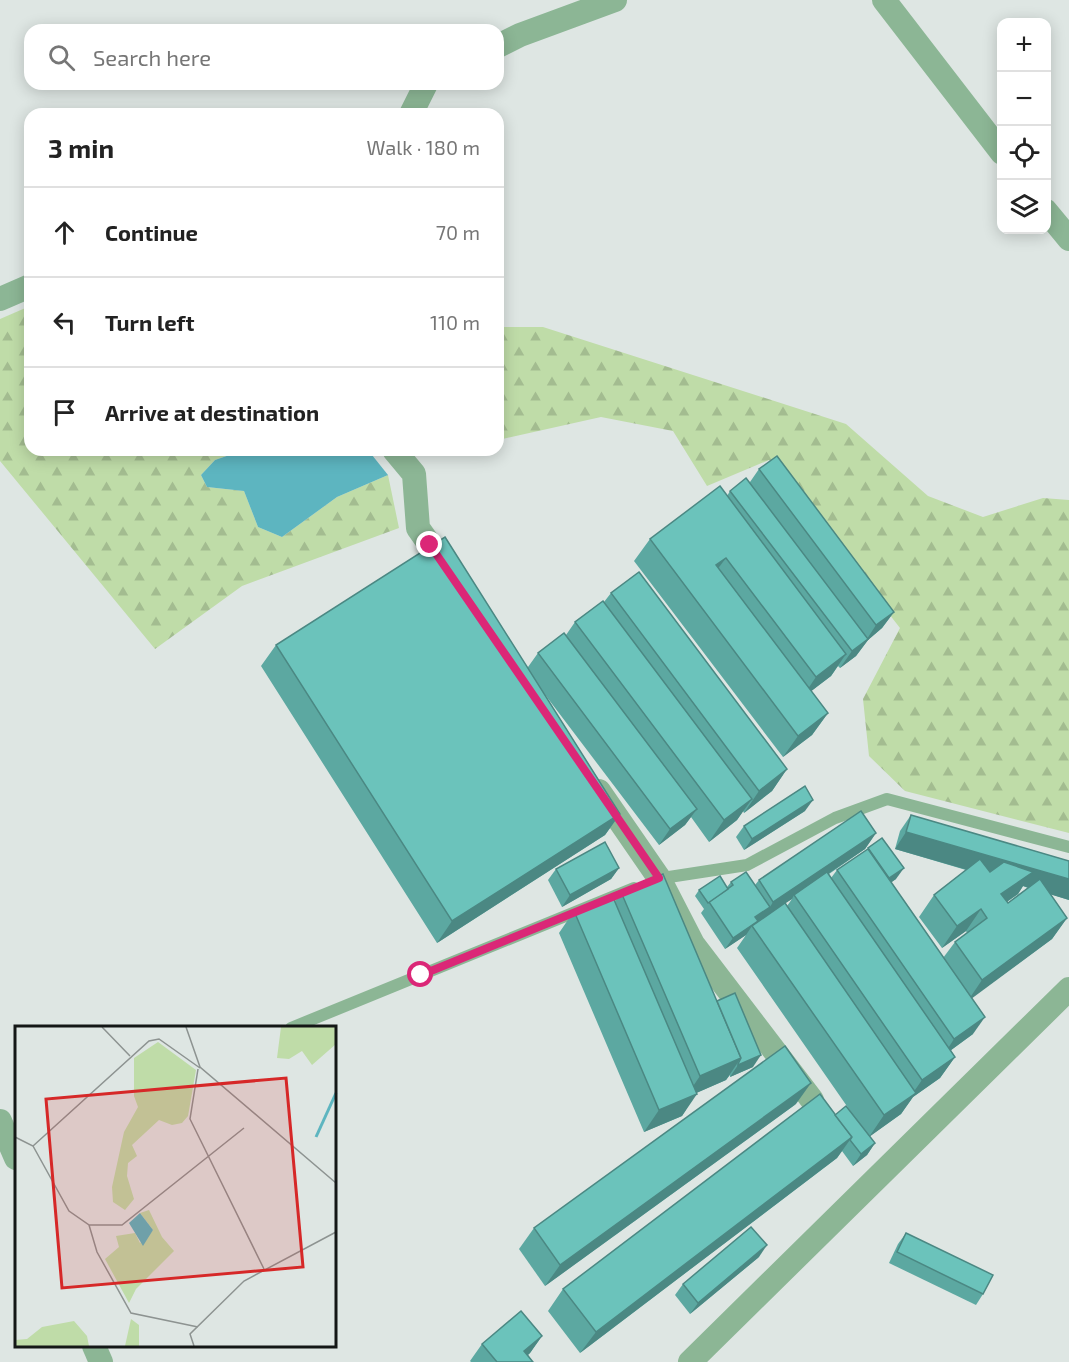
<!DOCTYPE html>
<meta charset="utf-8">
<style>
:root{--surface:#fff;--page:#f6f6f6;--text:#222;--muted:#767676;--line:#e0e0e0}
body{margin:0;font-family:"Exo 2",sans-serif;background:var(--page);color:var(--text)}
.controls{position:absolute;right:18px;top:18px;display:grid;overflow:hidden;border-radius:12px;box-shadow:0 3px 15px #0003}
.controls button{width:54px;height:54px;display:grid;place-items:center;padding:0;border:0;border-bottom:2px solid var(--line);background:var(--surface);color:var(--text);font:30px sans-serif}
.stop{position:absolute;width:18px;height:18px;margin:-14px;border:4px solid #db2777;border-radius:50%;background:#fff}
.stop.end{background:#db2777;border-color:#fff;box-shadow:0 2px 6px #0008}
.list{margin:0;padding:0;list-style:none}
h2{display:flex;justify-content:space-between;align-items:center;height:78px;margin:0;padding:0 24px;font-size:26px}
h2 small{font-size:20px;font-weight:400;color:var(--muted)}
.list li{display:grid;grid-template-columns:39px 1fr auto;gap:18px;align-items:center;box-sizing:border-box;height:90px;padding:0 24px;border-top:2px solid var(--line)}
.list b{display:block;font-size:22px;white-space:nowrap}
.list em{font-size:20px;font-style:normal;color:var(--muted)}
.icon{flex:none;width:33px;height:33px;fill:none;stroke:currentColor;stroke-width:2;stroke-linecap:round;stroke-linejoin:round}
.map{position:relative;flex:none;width:1069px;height:1362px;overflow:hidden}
.search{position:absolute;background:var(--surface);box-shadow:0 3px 15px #0003;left:24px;top:24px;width:480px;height:66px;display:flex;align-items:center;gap:15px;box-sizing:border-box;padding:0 21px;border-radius:18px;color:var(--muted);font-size:22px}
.panel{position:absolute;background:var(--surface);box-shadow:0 3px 15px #0003;left:24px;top:108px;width:480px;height:348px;border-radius:18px}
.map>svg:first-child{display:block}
.forest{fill:url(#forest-firs)}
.water{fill:#5db5c0}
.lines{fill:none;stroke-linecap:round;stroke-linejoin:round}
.service{stroke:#8cb695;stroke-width:12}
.minor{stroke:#8cb695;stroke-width:24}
.wall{fill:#5ca8a1;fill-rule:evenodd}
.shaded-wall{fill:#4b8883}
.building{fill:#6bc3bb;stroke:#4b8883;stroke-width:1.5}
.route{stroke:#db2777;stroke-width:8}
.inset-river{fill:none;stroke:#5db5c0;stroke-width:3}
.inset-road{fill:none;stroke:#8d9391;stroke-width:1.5}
.view{fill:#d62828;fill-opacity:0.15;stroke:#d62828;stroke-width:3}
.inset-edge{fill:none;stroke:#141716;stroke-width:3}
</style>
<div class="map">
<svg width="1069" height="1362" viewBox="0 0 1069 1362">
<defs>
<pattern id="forest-firs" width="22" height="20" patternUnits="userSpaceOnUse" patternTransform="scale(1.5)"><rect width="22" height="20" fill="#bfdca8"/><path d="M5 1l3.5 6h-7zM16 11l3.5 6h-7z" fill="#a3bc90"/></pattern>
</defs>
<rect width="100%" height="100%" fill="#dee6e3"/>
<g class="forest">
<polygon points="30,306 30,450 244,450 215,460 201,475 207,487 244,491 258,527 282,537 337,497 388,475 399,528 242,586 155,649 0,461 0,319"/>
<polygon points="498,327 543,327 846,424 928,496 983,517 1043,498 1069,500 1069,833 905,791 869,756 863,699 900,628 769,460 707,486 673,431 601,417 498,440"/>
</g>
<polygon class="water" points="244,450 368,450 388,475 337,497 282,537 258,527 244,491 207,487 201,475 215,460"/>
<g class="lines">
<g class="service">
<polyline points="656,879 747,865 835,818 887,799 1069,847"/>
<polyline points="291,1028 634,888"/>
</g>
<g class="minor">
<polyline points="884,0 1002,153"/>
<polyline points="498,46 520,35 615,0"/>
<polyline points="411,114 426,84"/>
<polyline points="1046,211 1069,239"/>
<polyline points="0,299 30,286"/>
<polyline points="394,450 414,474 418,528 449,572"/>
<polyline points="599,791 659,878 693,944 812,1100"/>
<polyline points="0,1121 16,1158"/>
<polyline points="94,1346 101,1362"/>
<polyline points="690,1362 1069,989"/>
</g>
</g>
<g class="wall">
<polygon points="759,469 894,612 882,628 868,640 856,656 840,668 838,666 831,676 811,691 828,713 812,735 783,757 634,561 650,539 727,496 730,491 750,482"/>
<polygon points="611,593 787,769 772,791 744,813 743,811 737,820 709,842 691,817 685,825 659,845 543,692 620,814 605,835 437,943 261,666 276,645 528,667 538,653 566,635 575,622 604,602"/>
<polygon points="805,811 744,850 736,837 744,826"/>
<path d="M911,815L1069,861V900L1050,894L1067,918L1052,939L971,998L973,1034L951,1050L955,1057L940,1078L913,1097L901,1114L870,1136L875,1143L867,1155L853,1166L842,1151L837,1158L580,1353L548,1311L563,1289L835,1115L851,1112L737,948L746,935L725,949L701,913L704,909L695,896L699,890L727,887L731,882L755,885L759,880L876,833L865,849L829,874L831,878L837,870L896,879L891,882L943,958L955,942L967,933L966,931L942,948L919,917L934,895L966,870L895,849L900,831ZM1023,886L1028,888L1008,903L1007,902L1018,894ZM792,899L787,906L785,903Z"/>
<polygon points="619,868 611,879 562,907 548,880 556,869"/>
<polygon points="621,892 717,1001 753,1067 730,1077 730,1075 726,1080 696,1093 682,1116 644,1132 559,933 574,911 615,902"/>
<polygon points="796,1104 545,1286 519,1249 534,1228"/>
<polygon points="906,1233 983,1294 976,1305 889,1263 898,1244"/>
<polygon points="759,1257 690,1314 675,1295 683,1284"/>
<polygon points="542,1336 530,1353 528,1355 533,1362 471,1362 470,1361 482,1344"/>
</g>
<g class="shaded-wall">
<polygon points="726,558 710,579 716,565"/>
<polygon points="894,612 882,628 868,640 856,656 840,668 852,651 865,642 876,625"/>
<polygon points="846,654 831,676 801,699 816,677"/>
<polygon points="828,713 812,735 783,757 798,736"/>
<polygon points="787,769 772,791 744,813 759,791"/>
<polygon points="752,799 737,820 709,842 724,820"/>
<polygon points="813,800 805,811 744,850 752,839"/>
<polygon points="697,809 685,825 659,845 670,829"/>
<polygon points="620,814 605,835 437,943 452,921"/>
<polygon points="906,832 1069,879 1069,900 1023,886 1018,894 986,916 1001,894 1016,884 895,849"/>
<polygon points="876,833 865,849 795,896 794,895 792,899 757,922 753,927 752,926 746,935 725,949 733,938 755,917 770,907 773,902"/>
<polygon points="619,868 611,879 562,907 570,895"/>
<polygon points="904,868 896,879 881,890 889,878"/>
<polygon points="981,909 966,931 942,948 957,926"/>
<polygon points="1067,918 1052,939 967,1002 982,980"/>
<polygon points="985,1017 973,1034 943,1056 954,1039"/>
<polygon points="761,1055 753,1067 730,1077 738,1065"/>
<polygon points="955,1057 940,1078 913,1097 901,1114 869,1137 884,1115 910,1097 922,1080"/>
<polygon points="741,1058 726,1080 685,1098 700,1076"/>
<polygon points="811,1083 796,1104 545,1286 560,1265"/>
<polygon points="697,1094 682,1116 644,1132 659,1110"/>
<polygon points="852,1137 837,1158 580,1353 596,1332"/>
<polygon points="875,1143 867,1155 853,1166 861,1154"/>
<polygon points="767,1245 759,1257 690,1314 698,1303"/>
<polygon points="542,1336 530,1353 520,1362 524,1351"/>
</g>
<g class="building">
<polygon points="777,456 894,612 876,625 759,469"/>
<polygon points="746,478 868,639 852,651 730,491"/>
<polygon points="720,486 846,654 816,677 726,558 716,565 828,713 798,736 650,539"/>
<polygon points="445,537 620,814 452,921 276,645"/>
<polygon points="639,572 787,769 759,791 611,593"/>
<polygon points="603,601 752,799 724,820 575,622"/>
<polygon points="564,633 697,809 670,829 538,653"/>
<polygon points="805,786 813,800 752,839 744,826"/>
<polygon points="861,811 876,833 773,902 759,880"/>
<polygon points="911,815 1069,861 1069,879 906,832"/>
<polygon points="882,838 904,868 889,878 868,848"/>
<polygon points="605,842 619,868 570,895 556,869"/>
<polygon points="868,849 985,1017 954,1039 837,870"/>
<polygon points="980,859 990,872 1004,862 1033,872 1001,894 1008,903 1040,879 1067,918 982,980 955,942 987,918 981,909 957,926 934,895"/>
<polygon points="746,872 770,907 755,917 758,921 733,938 709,902 733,885 731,882"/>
<polygon points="827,872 955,1057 922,1080 794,895"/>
<polygon points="663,874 741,1058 700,1076 621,892"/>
<polygon points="720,876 728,889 708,903 699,890"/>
<polygon points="612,895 697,1094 659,1110 574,911"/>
<polygon points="785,903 916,1093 884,1115 752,926"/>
<polygon points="735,993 761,1055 738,1065 738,1064 741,1058 717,1001"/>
<polygon points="785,1046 811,1083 560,1265 534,1228"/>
<polygon points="820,1094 852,1137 596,1332 563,1289"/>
<polygon points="846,1106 875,1143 861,1154 850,1140 852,1137 835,1115"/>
<polygon points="751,1227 767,1245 698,1303 683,1284"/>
<polygon points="906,1233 993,1275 983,1294 897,1252"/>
<polygon points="521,1311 542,1336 524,1351 533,1362 497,1362 482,1344"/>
</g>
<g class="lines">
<polyline class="route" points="421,975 659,878 430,545"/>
</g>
<g transform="translate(15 1026)">
<rect width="321" height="321" fill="#dee6e3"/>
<path d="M266,1H321V18L297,39L287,25L274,33L262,32ZM143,16L181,44L173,90L167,97L157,99L144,94L117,119L122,130L113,137L112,150L119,173L110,184L98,176L97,161L109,106L123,81L119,70V32ZM134,184L147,211L159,225L121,263L114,277L90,233L104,221L101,210L120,207L125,217L138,204L125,187ZM116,293L124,299V320H110ZM59,295L72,310L74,320H0V314L12,313L27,301Z" fill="#bfdca8"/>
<path d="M125,187L138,204L128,220L114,197Z" fill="#5db5c0"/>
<path class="inset-river" d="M301,111L321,67"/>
<path class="inset-road" d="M87,1L115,30M171,1L185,41L321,157M183,43L175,93L249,243M0,111L18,120L54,185L74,199L82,226L116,287L183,301M18,120L134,15L144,13L185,42M74,199H107L229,102M179,320L175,308L229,255L321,206"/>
<path class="view" d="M271,52L288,241L47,262L31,73Z"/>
<rect width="321" height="321" class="inset-edge"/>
</g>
</svg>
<div class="controls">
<button>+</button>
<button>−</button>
<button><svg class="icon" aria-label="locate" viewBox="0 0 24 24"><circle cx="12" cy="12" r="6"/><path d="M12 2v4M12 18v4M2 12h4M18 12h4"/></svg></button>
<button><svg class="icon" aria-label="layers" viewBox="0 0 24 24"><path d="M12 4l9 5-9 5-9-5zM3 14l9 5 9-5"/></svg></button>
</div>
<div class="stop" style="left:421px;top:975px"></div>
<div class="stop end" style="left:430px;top:545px"></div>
<div class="search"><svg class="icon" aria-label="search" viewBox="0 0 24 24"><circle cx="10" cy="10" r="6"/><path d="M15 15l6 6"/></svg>Search here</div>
<section class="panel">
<h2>3 min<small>Walk · 180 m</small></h2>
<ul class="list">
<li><svg class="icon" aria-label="ahead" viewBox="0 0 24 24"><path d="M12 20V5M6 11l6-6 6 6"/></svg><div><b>Continue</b></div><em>70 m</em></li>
<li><svg class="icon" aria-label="left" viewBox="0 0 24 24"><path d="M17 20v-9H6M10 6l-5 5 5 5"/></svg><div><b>Turn left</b></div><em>110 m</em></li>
<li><svg class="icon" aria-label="arrive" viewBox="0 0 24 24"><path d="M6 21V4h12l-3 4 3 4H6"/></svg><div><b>Arrive at destination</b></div></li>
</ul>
</section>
</div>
